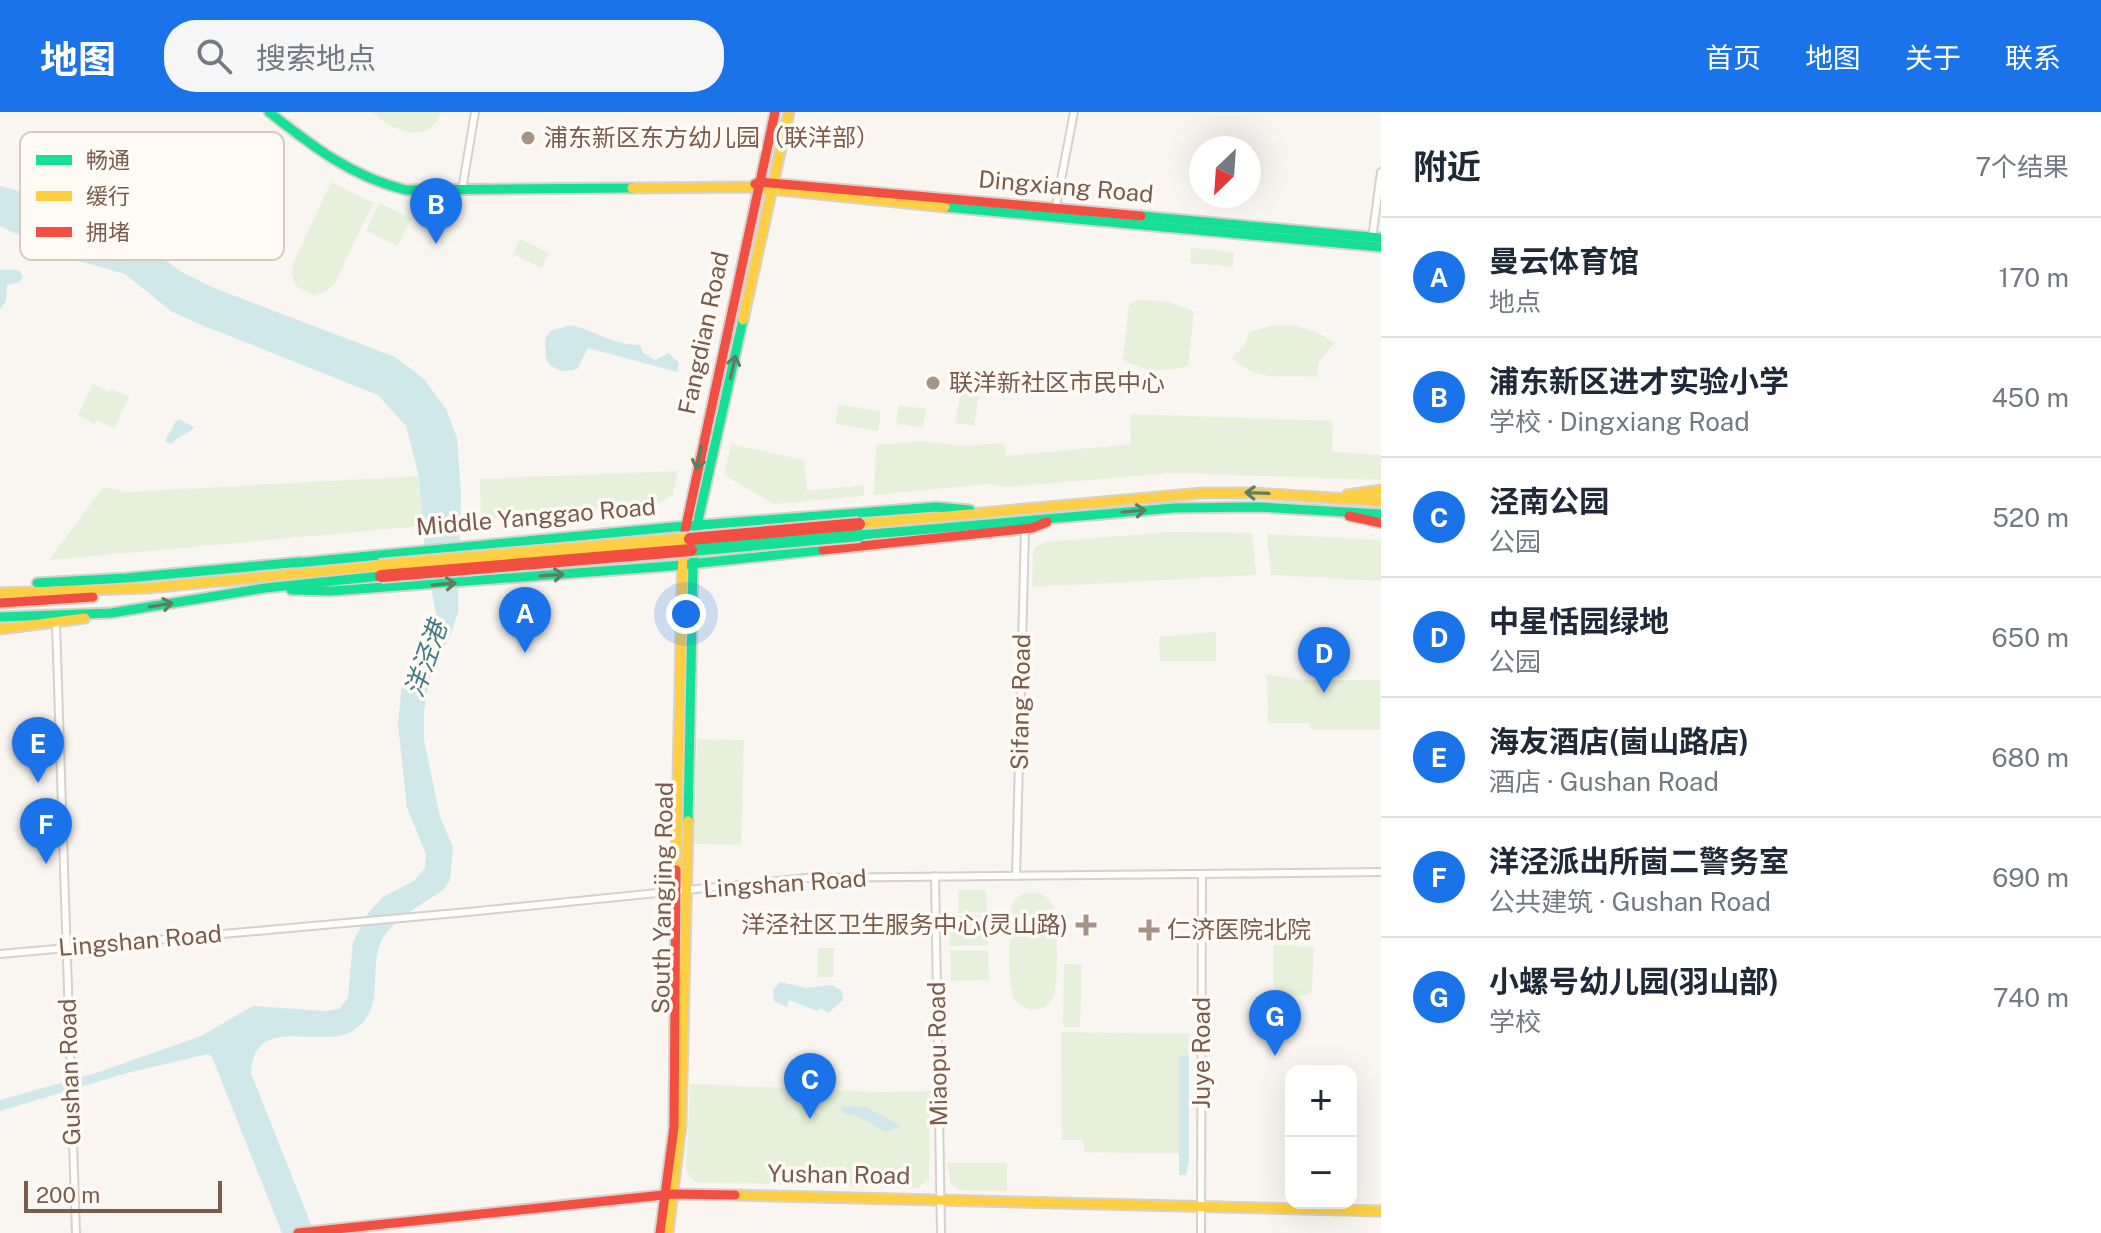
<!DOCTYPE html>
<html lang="zh">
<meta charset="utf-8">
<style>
:root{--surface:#fff;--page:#f6f6f7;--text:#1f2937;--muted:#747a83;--line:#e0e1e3;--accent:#1a73e8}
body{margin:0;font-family:"Public Sans","Noto Sans SC",sans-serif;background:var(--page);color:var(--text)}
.controls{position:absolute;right:24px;bottom:24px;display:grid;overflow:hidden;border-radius:16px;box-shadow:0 8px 32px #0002}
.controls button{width:72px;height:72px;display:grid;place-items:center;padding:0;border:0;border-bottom:2px solid var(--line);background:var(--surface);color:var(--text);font:40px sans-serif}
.compass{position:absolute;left:1189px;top:24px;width:72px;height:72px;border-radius:50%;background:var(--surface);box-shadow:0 8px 32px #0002;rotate:205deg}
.scale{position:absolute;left:24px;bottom:20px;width:198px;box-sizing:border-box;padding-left:8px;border:4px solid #7a5c4d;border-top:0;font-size:22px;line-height:28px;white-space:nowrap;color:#7a5c4d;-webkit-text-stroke:6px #fffaf3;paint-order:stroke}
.you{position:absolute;left:686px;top:502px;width:28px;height:28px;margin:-20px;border:6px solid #fff;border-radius:50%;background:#1a73e8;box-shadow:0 0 0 12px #1a73e833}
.badge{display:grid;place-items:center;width:52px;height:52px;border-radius:50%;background:var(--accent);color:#fff;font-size:26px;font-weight:700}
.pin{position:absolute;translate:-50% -66px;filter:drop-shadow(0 2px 4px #0008)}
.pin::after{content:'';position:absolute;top:42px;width:28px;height:24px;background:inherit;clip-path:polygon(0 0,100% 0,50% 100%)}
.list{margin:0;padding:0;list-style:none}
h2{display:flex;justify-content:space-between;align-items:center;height:104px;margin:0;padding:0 32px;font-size:34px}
h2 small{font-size:26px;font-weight:400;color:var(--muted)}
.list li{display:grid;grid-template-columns:52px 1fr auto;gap:24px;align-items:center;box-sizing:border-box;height:120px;padding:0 32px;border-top:2px solid var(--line)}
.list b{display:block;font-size:30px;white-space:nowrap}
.list p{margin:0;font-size:26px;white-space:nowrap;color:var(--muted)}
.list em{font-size:26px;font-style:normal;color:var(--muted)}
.icon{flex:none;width:44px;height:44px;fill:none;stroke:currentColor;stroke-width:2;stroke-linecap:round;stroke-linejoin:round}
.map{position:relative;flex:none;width:1381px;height:1121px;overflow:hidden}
header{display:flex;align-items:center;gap:48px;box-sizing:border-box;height:112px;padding:0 40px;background:var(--accent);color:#fff}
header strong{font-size:38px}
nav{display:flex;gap:44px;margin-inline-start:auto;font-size:28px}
.search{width:560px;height:72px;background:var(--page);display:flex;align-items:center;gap:20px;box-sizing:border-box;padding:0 28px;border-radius:32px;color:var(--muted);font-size:30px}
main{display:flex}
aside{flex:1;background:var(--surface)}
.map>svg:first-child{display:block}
.green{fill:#e7f0db}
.water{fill:#d0e8ea}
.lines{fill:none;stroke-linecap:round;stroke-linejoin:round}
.street-casing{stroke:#d7d1cb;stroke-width:10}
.fast-casing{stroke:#d9d2cb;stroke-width:13}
.slow-casing{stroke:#d9d2cb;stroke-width:13}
.jam-casing{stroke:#d9d2cb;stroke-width:13}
.street{stroke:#fefefd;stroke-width:6}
.fast{stroke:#16e098;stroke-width:9}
.slow{stroke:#ffcf43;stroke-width:9}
.jam{stroke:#f24e42;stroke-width:9}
.fast-bridge-casing{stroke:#dad1cc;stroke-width:16;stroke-linecap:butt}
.slow-bridge-casing{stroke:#dad1cc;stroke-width:16;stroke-linecap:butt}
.jam-bridge-casing{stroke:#dad1cc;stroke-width:16;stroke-linecap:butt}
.fast-bridge{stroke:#16e098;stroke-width:12}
.slow-bridge{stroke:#ffcf43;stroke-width:12}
.jam-bridge{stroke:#f24e42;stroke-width:12}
.oneway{stroke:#617d60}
.poi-dot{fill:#a69286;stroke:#fffaf3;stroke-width:3}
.labels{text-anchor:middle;stroke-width:7;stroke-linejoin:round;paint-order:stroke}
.poi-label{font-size:24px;fill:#7a5c4d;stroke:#fffaf3;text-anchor:start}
.street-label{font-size:24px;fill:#7a5c4d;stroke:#fffaf3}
.water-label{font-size:26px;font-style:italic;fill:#437c86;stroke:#fffaf3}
.key{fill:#fffaf3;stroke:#d7cbc1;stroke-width:2}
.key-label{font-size:22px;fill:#7a5c4d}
</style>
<header>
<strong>地图</strong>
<div class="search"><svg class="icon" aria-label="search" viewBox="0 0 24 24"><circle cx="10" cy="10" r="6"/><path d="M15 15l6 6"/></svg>搜索地点</div>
<nav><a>首页</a><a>地图</a><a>关于</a><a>联系</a></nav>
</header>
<main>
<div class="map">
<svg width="1381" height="1121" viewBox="0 0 1381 1121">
<rect width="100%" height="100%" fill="#f9f5f0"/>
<g class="green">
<path d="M373,0H441C430,34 392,20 373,0Z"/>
<polygon points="331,70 373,91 335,171 327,179 313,183 296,174 292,163 293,152"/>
<polygon points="379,91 411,106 398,134 366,119"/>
<polygon points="520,127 549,141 542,156 513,142"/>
<polygon points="1191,136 1234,140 1233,155 1190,151"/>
<path d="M1141,188L1168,190L1194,199L1188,254C1165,260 1145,260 1123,248L1129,191Z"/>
<path d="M1293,213L1320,222L1335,231L1319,249L1317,265C1283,262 1261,272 1232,246L1245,232L1249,220L1270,214Z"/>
<polygon points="93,272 110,280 112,277 129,285 114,317 97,308 95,312 78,303"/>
<polygon points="962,275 980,279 974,314 955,311"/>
<polygon points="839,292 881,300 878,319 835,312"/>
<polygon points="899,293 926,297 923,316 896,312"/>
<polygon points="1130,302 1333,309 1332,340 1381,343 1381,368 1174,361 1008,375 987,372 874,383 876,333 921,329 964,334 1004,331 1006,344 1131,332"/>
<polygon points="731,332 804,348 807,379 864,373 864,384 774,392 724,363"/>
<polygon points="678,359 673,383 660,391 481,407 480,367"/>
<polygon points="419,364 423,414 49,448 103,375 127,380"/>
<polygon points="1168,420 1252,421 1256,463 1032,475 1033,440 1035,435 1044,430"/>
<polygon points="1267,422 1381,428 1381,469 1271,463"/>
<polygon points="1216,520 1216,549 1160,549 1159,525"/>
<polygon points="1267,562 1304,568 1380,568 1380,618 1311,618 1310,611 1268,611"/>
<polygon points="697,627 744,628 741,733 694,732"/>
<polygon points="958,778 986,778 987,800 958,801"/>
<path d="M1032,780C1041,781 1048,784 1052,792C1058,803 1059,874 1053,885C1050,892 1042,898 1033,898C1025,898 1017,892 1013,885C1009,877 1008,800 1012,792C1016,784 1023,781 1032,780Z"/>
<polygon points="987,803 988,833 950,834 949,804"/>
<polygon points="1274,833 1314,835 1312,878 1309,883 1280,884 1273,873"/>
<rect x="818" y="836" width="16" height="29"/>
<polygon points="988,838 989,868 951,869 950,839"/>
<polygon points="1064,852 1082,853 1080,915 1063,915"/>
<polygon points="1061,920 1189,922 1189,944 1179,944 1179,1042 1084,1040 1083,1028 1062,1028"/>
<polygon points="690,972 882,980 930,979 929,1067 919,1075 913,1076 695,1070 687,1061 686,1055"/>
<polygon points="947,1051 1007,1051 1007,1079 961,1078 951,1072"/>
</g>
<g class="water">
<path d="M0,74L23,80L95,114L131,123L180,159L214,176L395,245L424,267L446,297L457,326L461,381L458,500L450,524L431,559L424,599V628L440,705L453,735L450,768L443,778C422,793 387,809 379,835C370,864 384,894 357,916C325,942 254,897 251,961L310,1110L318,1121H282L212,945L208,942L127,961L0,999V988L96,961L201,924L253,894L325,899L339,897L348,886L353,830L369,800L383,785L414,769L425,756L426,742L407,696L398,612L402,572L436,502L425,442L419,364L406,314L378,283L199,212L171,199L125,162L64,145L0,114Z"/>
<polygon points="0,158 19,158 23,165 20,170 7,173 6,189 0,197"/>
<path d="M571,213C595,219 614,233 640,233L643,241L655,248L669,241L679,251L677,260L588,236L577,257C564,261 553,259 546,247L545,227L550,219Z"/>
<path d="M180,308L194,315C189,323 178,323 171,332L165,329L176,309Z"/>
<polygon points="780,870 806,876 832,873 842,879 843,888 828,901 821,896 817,899 789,888 787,895 774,889 773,878"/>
<polygon points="1179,944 1189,944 1189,1049 1186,1063 1179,1063"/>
<polygon points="841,994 866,995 901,1014 886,1020 856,1004 842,1001"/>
</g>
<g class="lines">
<defs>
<g id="street">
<polyline points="462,78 475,0"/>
<polyline points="1055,99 1074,0"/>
<polyline points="1372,127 1381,60"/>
<polyline points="56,512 76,1121"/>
<polyline points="935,764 941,1121"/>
<polyline points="1016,764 1025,417"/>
<polyline points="0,842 468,800 806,766 1381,760"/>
<polyline points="1201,1121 1202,762"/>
</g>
<g id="fast">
<path d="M269,0C312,34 352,65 406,78L632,76"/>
<polyline points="945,95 1381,135"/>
<polyline points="1141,104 1381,126"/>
<polyline points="860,423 1174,396 1258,395 1381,402"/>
<polyline points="296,451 674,415 936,395 970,398"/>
<polyline points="37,471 126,466 301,450"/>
<polyline points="291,478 331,479 671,454 823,438"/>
<polyline points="0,505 111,501 265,476 381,464"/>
<polyline points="688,709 693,451 699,404 743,208"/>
</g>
<g id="slow">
<polyline points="632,76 749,75 945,95"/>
<polyline points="743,208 789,0"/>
<polyline points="1347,383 1381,378"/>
<polyline points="859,412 1203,381 1252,381 1381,389"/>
<polyline points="0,481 147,476 379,454"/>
<polyline points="0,517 85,506"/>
<polyline points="676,758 683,434"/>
<polyline points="735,1083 1381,1099"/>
<polyline points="668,1121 681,1013 688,709"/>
</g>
<g id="jam">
<polyline points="755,72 759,70 1141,104"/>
<polyline points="1349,404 1381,411"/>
<polyline points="685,419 775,0"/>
<polyline points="823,438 1032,416 1047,410"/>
<polyline points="0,491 93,485"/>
<polyline points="298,1121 673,1082 735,1083"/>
<polyline points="660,1121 674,1015 676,758"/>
</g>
</defs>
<use href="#street" class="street-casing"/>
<use href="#fast" class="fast-casing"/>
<use href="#slow" class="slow-casing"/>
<use href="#jam" class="jam-casing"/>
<use href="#street" class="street"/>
<use href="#fast" class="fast"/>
<use href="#slow" class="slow"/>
<use href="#jam" class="jam"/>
<defs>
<polyline id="fast-bridge" points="691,438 860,423"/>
<polyline id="slow-bridge" points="379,454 690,427"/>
<g id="jam-bridge">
<polyline points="690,427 859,412"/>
<polyline points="381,464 691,438"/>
</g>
</defs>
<use href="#fast-bridge" class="fast-bridge-casing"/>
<use href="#slow-bridge" class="slow-bridge-casing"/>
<use href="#jam-bridge" class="jam-bridge-casing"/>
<use href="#fast-bridge" class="fast-bridge"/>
<use href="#slow-bridge" class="slow-bridge"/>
<use href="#jam-bridge" class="jam-bridge"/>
</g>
<defs><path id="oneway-shaft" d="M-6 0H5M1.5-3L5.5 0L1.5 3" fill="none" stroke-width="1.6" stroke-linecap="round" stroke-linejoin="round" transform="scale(2)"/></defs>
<g class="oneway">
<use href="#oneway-shaft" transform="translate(733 255) rotate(-77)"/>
<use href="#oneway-shaft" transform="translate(699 346) rotate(102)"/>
<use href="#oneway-shaft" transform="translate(1257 381) rotate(-178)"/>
<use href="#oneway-shaft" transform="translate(1134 399) rotate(-5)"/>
<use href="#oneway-shaft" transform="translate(552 463) rotate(-4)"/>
<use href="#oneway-shaft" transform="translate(444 472) rotate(-5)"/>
<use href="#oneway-shaft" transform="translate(161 493) rotate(-9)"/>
</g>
<g class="poi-dot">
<circle cx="528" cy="26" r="8"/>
<circle cx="933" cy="271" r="8"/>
<path d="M1082 801h8v8h8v8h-8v8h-8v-8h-8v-8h8z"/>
<path d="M1145 806h8v8h8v8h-8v8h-8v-8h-8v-8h8z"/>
</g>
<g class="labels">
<g class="poi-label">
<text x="544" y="34">浦东新区东方幼儿园（联洋部）</text>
<text x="949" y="279">联洋新社区市民中心</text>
<text x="1068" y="821" text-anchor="end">洋泾社区卫生服务中心(灵山路)</text>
<text x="1167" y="826">仁济医院北院</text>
</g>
<g class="street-label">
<text transform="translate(1066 75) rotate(5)" y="8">Dingxiang Road</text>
<text transform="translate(704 221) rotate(-78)" y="8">Fangdian Road</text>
<text transform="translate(536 405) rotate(-5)" y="8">Middle Yanggao Road</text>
<text transform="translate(1021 590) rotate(-89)" y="8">Sifang Road</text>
<text transform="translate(785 772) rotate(-4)" y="8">Lingshan Road</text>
<text transform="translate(663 786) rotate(-89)" y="8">South Yangjing Road</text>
<text transform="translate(140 829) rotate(-5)" y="8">Lingshan Road</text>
<text transform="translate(1202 941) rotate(-90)" y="8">Juye Road</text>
<text transform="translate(938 942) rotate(-91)" y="8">Miaopu Road</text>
<text transform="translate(70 960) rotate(-92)" y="8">Gushan Road</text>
<text transform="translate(839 1063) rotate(1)" y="8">Yushan Road</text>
</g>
<g class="water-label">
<text transform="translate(426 547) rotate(-71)" y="9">洋泾港</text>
</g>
</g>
<rect x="20" y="20" width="264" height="128" rx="12" class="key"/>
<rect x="36" y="43" width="36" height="10" fill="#16e098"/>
<rect x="36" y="79" width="36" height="10" fill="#ffcf43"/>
<rect x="36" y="115" width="36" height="10" fill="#f24e42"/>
<g class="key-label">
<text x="86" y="56">畅通</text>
<text x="86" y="92">缓行</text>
<text x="86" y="128">拥堵</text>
</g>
</svg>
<div class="controls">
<button>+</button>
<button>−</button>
</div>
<svg class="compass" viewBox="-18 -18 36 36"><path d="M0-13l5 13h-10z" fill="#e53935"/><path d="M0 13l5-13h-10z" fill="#747a83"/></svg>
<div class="scale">200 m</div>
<div class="you"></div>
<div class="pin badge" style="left:525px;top:541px">A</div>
<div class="pin badge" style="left:436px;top:132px">B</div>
<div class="pin badge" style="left:810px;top:1007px">C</div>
<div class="pin badge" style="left:1324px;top:581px">D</div>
<div class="pin badge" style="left:38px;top:671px">E</div>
<div class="pin badge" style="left:46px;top:752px">F</div>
<div class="pin badge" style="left:1275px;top:944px">G</div>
</div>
<aside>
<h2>附近<small>7个结果</small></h2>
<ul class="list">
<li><span class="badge">A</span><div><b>曼云体育馆</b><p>地点</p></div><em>170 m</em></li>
<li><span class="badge">B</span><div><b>浦东新区进才实验小学</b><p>学校 · Dingxiang Road</p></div><em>450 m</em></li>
<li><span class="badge">C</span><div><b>泾南公园</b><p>公园</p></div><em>520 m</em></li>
<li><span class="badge">D</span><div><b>中星恬园绿地</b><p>公园</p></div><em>650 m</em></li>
<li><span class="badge">E</span><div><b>海友酒店(崮山路店)</b><p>酒店 · Gushan Road</p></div><em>680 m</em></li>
<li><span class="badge">F</span><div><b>洋泾派出所崮二警务室</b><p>公共建筑 · Gushan Road</p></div><em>690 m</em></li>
<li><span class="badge">G</span><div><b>小螺号幼儿园(羽山部)</b><p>学校</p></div><em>740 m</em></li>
</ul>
</aside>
</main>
